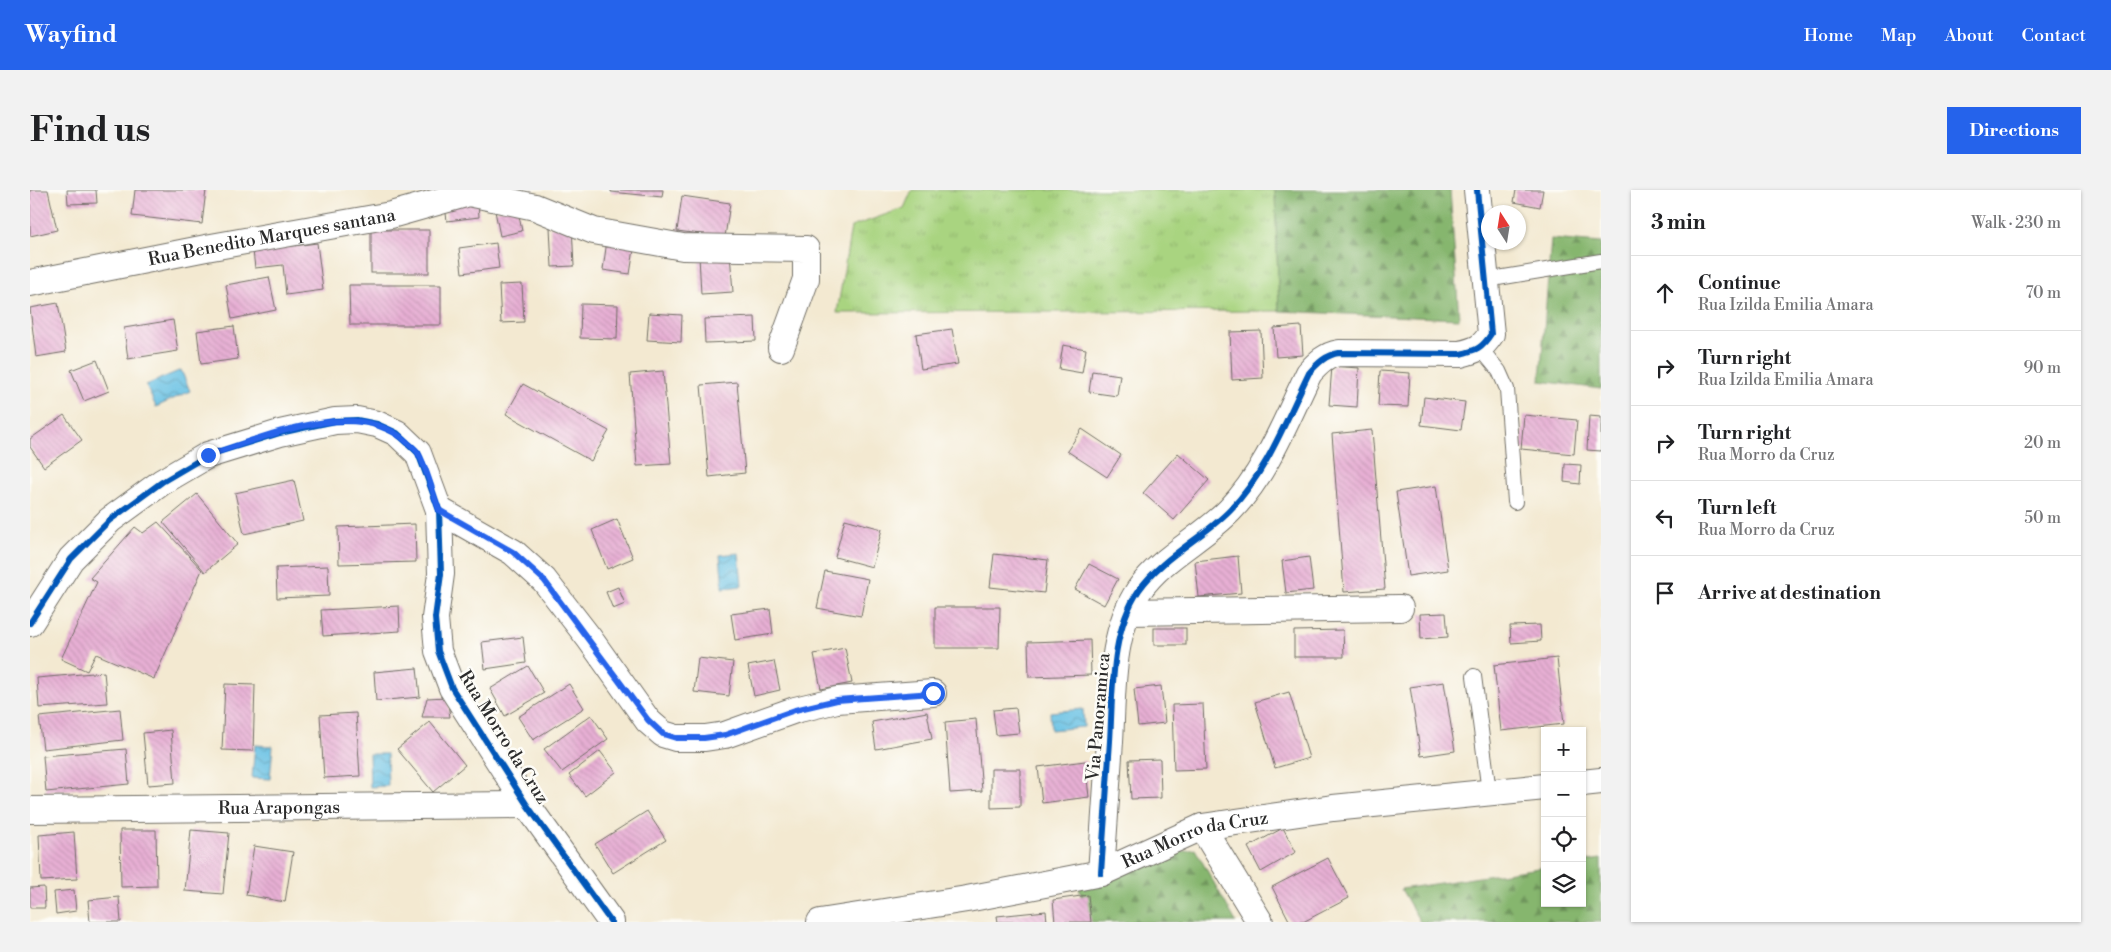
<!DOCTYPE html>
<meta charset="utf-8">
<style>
:root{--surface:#fff;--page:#f2f2f2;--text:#202124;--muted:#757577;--line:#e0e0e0;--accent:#2563eb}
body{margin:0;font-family:"Libre Bodoni",serif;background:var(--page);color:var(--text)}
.controls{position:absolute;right:15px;bottom:15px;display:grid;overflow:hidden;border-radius:0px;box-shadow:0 1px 4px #0004}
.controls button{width:45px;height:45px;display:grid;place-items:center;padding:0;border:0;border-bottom:1px solid var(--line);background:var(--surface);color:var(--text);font:25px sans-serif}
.compass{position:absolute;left:1451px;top:15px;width:45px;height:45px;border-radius:50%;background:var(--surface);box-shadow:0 1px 4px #0004;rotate:348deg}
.stop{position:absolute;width:15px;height:15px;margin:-11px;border:4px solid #2563eb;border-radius:50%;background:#fff}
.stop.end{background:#2563eb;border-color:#fff;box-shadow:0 1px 5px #0008}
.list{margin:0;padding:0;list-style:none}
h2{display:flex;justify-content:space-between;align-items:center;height:65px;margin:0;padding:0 20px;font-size:21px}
h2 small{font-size:16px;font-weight:400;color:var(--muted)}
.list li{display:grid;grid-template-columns:32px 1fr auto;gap:15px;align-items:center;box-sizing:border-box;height:75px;padding:0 20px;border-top:1px solid var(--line)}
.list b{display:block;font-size:19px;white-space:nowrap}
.list p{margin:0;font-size:16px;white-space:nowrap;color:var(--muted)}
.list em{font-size:16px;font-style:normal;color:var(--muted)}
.icon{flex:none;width:28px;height:28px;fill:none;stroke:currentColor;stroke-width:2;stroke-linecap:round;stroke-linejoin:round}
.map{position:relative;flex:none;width:1571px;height:732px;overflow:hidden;border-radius:0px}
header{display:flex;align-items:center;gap:30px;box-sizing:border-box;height:70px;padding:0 25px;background:var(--accent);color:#fff}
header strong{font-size:24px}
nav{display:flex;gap:28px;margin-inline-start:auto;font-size:18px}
.intro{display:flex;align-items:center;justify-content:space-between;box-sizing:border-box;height:120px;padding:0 30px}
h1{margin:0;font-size:35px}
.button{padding:12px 22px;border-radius:0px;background:var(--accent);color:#fff;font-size:18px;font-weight:700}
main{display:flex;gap:30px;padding:0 30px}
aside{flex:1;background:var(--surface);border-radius:0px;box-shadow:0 1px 4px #0004}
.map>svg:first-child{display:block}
.grass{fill:url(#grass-tufts);stroke:#6a8056}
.forest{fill:url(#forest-firs);stroke:#58704c}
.water{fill:url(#water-waves);stroke:#497688}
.building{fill:url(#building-back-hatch)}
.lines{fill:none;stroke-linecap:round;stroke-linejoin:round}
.lane-casing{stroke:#716e65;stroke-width:16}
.street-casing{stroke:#716e65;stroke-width:28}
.lane{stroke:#fff;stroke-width:14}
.street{stroke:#fff;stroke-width:26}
.cycleway-casing{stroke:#fdfcf7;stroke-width:9}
.cycleway{stroke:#0057b8;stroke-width:6}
.route{stroke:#2563eb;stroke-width:6}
.labels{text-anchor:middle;stroke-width:5;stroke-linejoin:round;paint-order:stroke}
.street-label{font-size:18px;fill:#2b2b2b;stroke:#fdfcf7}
</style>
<header>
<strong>Wayfind</strong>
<nav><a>Home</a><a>Map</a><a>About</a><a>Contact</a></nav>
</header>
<div class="intro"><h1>Find us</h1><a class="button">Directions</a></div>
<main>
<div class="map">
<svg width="1571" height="732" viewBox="0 0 1571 732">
<defs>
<pattern id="grass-tufts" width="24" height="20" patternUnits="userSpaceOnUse" patternTransform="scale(1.25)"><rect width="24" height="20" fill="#a9d480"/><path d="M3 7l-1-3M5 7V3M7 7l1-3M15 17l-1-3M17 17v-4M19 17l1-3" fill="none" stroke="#92b66f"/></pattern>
<pattern id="forest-firs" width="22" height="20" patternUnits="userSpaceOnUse" patternTransform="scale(1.25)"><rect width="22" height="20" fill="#86b66e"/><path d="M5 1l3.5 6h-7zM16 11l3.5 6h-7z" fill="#6e945b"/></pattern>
<pattern id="water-waves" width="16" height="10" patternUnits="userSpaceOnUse" patternTransform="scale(1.25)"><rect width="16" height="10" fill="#67c1e4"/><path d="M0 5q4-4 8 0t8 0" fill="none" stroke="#559db9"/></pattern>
<pattern id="building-back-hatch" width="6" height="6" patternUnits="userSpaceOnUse" patternTransform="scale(1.25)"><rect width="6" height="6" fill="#e7afd4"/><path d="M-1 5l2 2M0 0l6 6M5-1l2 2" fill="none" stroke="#c697b6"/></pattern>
</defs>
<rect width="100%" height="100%" fill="#fdfcf7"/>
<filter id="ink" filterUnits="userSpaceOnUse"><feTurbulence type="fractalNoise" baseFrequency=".02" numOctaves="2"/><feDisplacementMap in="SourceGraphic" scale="10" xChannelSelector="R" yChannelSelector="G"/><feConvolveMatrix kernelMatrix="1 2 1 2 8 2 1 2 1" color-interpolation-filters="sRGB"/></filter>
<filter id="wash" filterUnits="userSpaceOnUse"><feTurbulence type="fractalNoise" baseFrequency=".0096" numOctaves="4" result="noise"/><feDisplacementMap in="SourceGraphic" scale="20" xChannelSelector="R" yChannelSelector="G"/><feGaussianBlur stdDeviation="1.12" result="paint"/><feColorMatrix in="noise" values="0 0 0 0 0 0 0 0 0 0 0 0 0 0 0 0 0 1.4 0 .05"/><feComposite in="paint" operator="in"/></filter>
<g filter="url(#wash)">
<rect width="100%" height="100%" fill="#f3e9d1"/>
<polygon class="grass" points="882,0 1245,0 1249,121 807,123 821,37 874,18"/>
<g class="forest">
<polygon points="1245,0 1420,0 1429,129 1249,121"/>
<polygon points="1521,49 1571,53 1571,199 1510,191"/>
<polygon points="1165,659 1206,732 1057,732 1046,683"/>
<polygon points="1571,669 1571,732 1390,732 1371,699 1515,677 1515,713 1552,713 1552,672"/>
</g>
<g class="water">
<polygon points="151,180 160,201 126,217 116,195"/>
<polygon points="709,363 712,396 693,398 690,365"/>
<polygon points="1053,519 1054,537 1021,540 1020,522"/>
<polygon points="225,555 243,556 240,589 222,588"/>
<polygon points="339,564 357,564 358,596 340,597"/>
</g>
<g id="blocks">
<g class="building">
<polygon points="0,0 18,0 27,40 0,46"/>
<polygon points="37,0 66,0 67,13 38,14"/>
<polygon points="105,0 176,0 172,34 102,26"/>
<polygon points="581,0 633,0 632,7 581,2"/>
<polygon points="1486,0 1513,0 1510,17 1484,12"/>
<polygon points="652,6 700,13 695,47 647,41"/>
<polygon points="448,12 449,27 417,31 415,16"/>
<polygon points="487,16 492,41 470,46 465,21"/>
<polygon points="542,36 544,76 522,77 520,37"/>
<rect x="341" y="40" width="58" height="43"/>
<polygon points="577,50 605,53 600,84 573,80"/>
<polygon points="287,53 293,100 256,105 253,75 225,78 223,61"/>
<polygon points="466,53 469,78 432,83 429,58"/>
<polygon points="700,64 703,102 671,104 669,66"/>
<polygon points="239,87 246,120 202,129 196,95"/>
<polygon points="492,94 494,132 471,133 469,95"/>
<polygon points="319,95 411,95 411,135 320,135"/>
<polygon points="28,113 36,162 6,167 0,118"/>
<polygon points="551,114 588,115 587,149 550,148"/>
<polygon points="619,123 652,125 651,152 617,150"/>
<polygon points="725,127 726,151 675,153 674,129"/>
<polygon points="143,130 148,161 98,169 94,138"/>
<polygon points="204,136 208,169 171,174 167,141"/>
<polygon points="1271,136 1273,165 1246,167 1244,138"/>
<polygon points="922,139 928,174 891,179 886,144"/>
<polygon points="1231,141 1233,188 1202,190 1200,142"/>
<polygon points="1033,155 1056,159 1052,183 1029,179"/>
<polygon points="67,170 79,201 54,211 41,180"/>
<polygon points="1302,176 1329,178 1327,217 1299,215"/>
<polygon points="633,181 641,274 607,276 600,184"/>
<polygon points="1062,181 1090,185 1087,206 1059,202"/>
<polygon points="1350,181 1380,183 1378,217 1348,216"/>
<polygon points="707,192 715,283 679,287 671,195"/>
<polygon points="493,194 579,241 561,271 476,224"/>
<polygon points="1394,207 1435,212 1431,240 1391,235"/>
<polygon points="34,225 52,250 14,277 0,257 0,249"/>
<polygon points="1494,225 1547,230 1544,264 1491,259"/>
<polygon points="1559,226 1571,227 1571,261 1557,260"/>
<polygon points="1052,239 1091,265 1077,287 1037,261"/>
<polygon points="1342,240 1355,399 1314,402 1302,244"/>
<polygon points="1148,263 1179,290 1144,330 1113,303"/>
<polygon points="1535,274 1551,275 1550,294 1534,292"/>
<polygon points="264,290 273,331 214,344 205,303"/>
<polygon points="1406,296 1418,380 1378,386 1366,302"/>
<polygon points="167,304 208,354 175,382 133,332"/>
<polygon points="587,329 603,368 577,379 562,340"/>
<polygon points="815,329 852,339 842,377 805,367"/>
<polygon points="128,332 172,380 124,489 66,464 57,481 31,469 67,392 60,388 105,337 113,343"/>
<polygon points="385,334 386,372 309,374 308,337"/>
<polygon points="964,364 1018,370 1014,403 960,397"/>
<polygon points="1208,366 1211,403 1169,407 1165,371"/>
<polygon points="1279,367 1283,400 1256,403 1252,371"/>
<polygon points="1059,374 1088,389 1074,415 1045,399"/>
<polygon points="298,376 299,406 247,408 246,378"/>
<polygon points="795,381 838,389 831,426 787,418"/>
<polygon points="588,397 595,414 583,419 576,402"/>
<polygon points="369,416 370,441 293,446 291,420"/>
<polygon points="905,417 970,417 969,458 905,458"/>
<polygon points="740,419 743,444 705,450 701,424"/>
<polygon points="1416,423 1418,447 1391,449 1390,424"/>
<polygon points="1510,435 1511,451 1481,453 1480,436"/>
<rect x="1124" y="438" width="32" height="17"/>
<polygon points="1313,440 1314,467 1264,467 1264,441"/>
<polygon points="493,447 496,473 455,479 452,452"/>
<polygon points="1060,450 1061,485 999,487 998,452"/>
<polygon points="815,458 822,493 791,499 784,464"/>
<polygon points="668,468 703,472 699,506 664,502"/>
<polygon points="1527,468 1534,534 1471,541 1464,475"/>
<polygon points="744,471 750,500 724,506 718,476"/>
<polygon points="498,476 514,503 475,526 460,499"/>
<polygon points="387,478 390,507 346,511 344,482"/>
<polygon points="74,482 77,513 9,518 7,488"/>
<polygon points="1414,492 1425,561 1391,566 1380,497"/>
<polygon points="195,494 225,495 223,561 192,560"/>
<polygon points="539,494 554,518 503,550 488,527"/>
<polygon points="1131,496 1135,533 1108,536 1104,499"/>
<polygon points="1259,502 1279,568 1245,578 1225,512"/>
<polygon points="417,507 420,527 392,527 397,508"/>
<polygon points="1173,514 1176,579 1144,580 1142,515"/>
<polygon points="986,518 989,543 966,545 963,520"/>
<polygon points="90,519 93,550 13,559 9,527"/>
<polygon points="897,522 902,549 846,559 842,532"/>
<polygon points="326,523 330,586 294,588 290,525"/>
<polygon points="561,525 578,549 532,582 514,559"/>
<polygon points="946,529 952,601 920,603 915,532"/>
<polygon points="400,532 435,575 403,602 367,559"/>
<polygon points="141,540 145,593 118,595 113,543"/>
<polygon points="96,559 99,594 16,602 13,566"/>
<polygon points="570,561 586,582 555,606 539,585"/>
<polygon points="1130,569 1131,608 1101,609 1099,570"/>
<polygon points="1055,571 1059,607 1012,613 1008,577"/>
<polygon points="961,579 990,579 990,617 961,618"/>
<polygon points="617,621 636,650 583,683 565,654"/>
<polygon points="1253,638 1266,662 1231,682 1218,657"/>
<polygon points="90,640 126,640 127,696 91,697"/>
<polygon points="161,640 199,643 193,704 155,701"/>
<polygon points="44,642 47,689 11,691 9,645"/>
<polygon points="224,656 263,662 255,712 216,705"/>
<polygon points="1298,668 1319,708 1273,732 1260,732 1242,697"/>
<polygon points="14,697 15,718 0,718 0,698"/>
<polygon points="44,700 46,721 26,724 24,702"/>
<polygon points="1058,705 1061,732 1025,732 1023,710"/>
<polygon points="89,707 91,732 60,732 58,710"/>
<polygon points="1016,721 1017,732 968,732 967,726"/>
</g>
</g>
</g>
<g filter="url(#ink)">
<use href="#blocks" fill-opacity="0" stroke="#716e65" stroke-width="1"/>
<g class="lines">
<defs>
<g id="lane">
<polyline points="1456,90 1571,71"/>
<polyline points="1450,158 1469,181 1477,199 1485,312"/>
<polyline points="1444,486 1459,602"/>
</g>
<g id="street">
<path id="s1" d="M0,93L176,58L361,25L439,3L505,17L564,41L653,57L776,59V89L751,158"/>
<polyline points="409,320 483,362 514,390 559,448 618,531 633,544 646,548 675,548 695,545 765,520 807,510 903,503"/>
<polyline points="1098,422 1370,418"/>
<polyline points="0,433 41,369 80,330 132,292 178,265 250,243 305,231 327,230 347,234 367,243 388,263 409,320 411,384 405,428 408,461 422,498 497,615 581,732"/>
<polyline points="1552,593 1571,591"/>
<path id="s2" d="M0,620L497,615"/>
<polyline points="1172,637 1230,732"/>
<path d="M1071,683C1074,639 1077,595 1080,551C1083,501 1080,443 1109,400C1133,366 1172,349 1200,320C1237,282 1256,230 1279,183C1288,173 1296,165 1309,163L1430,164C1447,160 1452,158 1461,144L1447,0"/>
<path id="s3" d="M790,732L937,709L1071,683L1172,637L1303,618L1515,597"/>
</g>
</defs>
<use href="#lane" class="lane-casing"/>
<use href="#street" class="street-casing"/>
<use href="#lane" class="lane"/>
<use href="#street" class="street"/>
<defs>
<g id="cycleway">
<polyline points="0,433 41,369 80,330 132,292 178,265 250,243 305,231 327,230 347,234 367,243 388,263 409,320 411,384 405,428 408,461 422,498 497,615 581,732"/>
<path d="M1071,683C1074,639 1077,595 1080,551C1083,501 1080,443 1109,400C1133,366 1172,349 1200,320C1237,282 1256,230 1279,183C1288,173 1296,165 1309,163L1430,164C1447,160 1452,158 1461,144L1447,0"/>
</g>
</defs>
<use href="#cycleway" class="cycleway-casing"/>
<use href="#cycleway" class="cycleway"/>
</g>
</g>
<g class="lines" filter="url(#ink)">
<path class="route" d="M178,265C236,247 326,206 377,252C380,255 386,259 388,263C395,273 404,306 409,320L483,362L514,390L618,530L633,544L646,548H674L695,545L765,520L807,510L903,503"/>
</g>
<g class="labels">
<g class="street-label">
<text dy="6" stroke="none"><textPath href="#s1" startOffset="246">Rua Benedito Marques santana</textPath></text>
<text transform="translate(1068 527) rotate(-85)" y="6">Via Panoramica</text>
<text transform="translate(474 547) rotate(58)" y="6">Rua Morro da Cruz</text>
<text dy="6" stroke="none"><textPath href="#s2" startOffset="249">Rua Arapongas</textPath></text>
<text dy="6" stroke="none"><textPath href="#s3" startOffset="386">Rua Morro da Cruz</textPath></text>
</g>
</g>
</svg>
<div class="controls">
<button>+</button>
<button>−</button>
<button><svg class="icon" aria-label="locate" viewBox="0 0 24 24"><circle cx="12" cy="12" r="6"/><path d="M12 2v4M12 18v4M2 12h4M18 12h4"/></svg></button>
<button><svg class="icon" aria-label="layers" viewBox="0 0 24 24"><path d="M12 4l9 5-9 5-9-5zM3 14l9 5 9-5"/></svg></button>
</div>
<svg class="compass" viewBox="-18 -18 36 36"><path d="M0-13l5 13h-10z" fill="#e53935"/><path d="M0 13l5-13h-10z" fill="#757577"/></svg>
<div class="stop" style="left:903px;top:503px"></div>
<div class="stop end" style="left:178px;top:265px"></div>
</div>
<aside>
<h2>3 min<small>Walk · 230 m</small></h2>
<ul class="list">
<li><svg class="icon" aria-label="ahead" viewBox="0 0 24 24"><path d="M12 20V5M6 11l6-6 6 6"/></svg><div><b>Continue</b><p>Rua Izilda Emilia Amara</p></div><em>70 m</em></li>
<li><svg class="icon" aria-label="right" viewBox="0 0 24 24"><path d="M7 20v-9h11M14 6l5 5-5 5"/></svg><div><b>Turn right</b><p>Rua Izilda Emilia Amara</p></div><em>90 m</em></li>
<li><svg class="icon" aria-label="right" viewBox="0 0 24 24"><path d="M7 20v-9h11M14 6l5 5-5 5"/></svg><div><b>Turn right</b><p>Rua Morro da Cruz</p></div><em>20 m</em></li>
<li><svg class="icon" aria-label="left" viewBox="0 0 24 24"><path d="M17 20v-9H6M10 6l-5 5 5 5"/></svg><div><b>Turn left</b><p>Rua Morro da Cruz</p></div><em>50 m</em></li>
<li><svg class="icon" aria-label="arrive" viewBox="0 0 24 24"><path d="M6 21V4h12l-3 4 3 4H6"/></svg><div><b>Arrive at destination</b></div></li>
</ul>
</aside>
</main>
